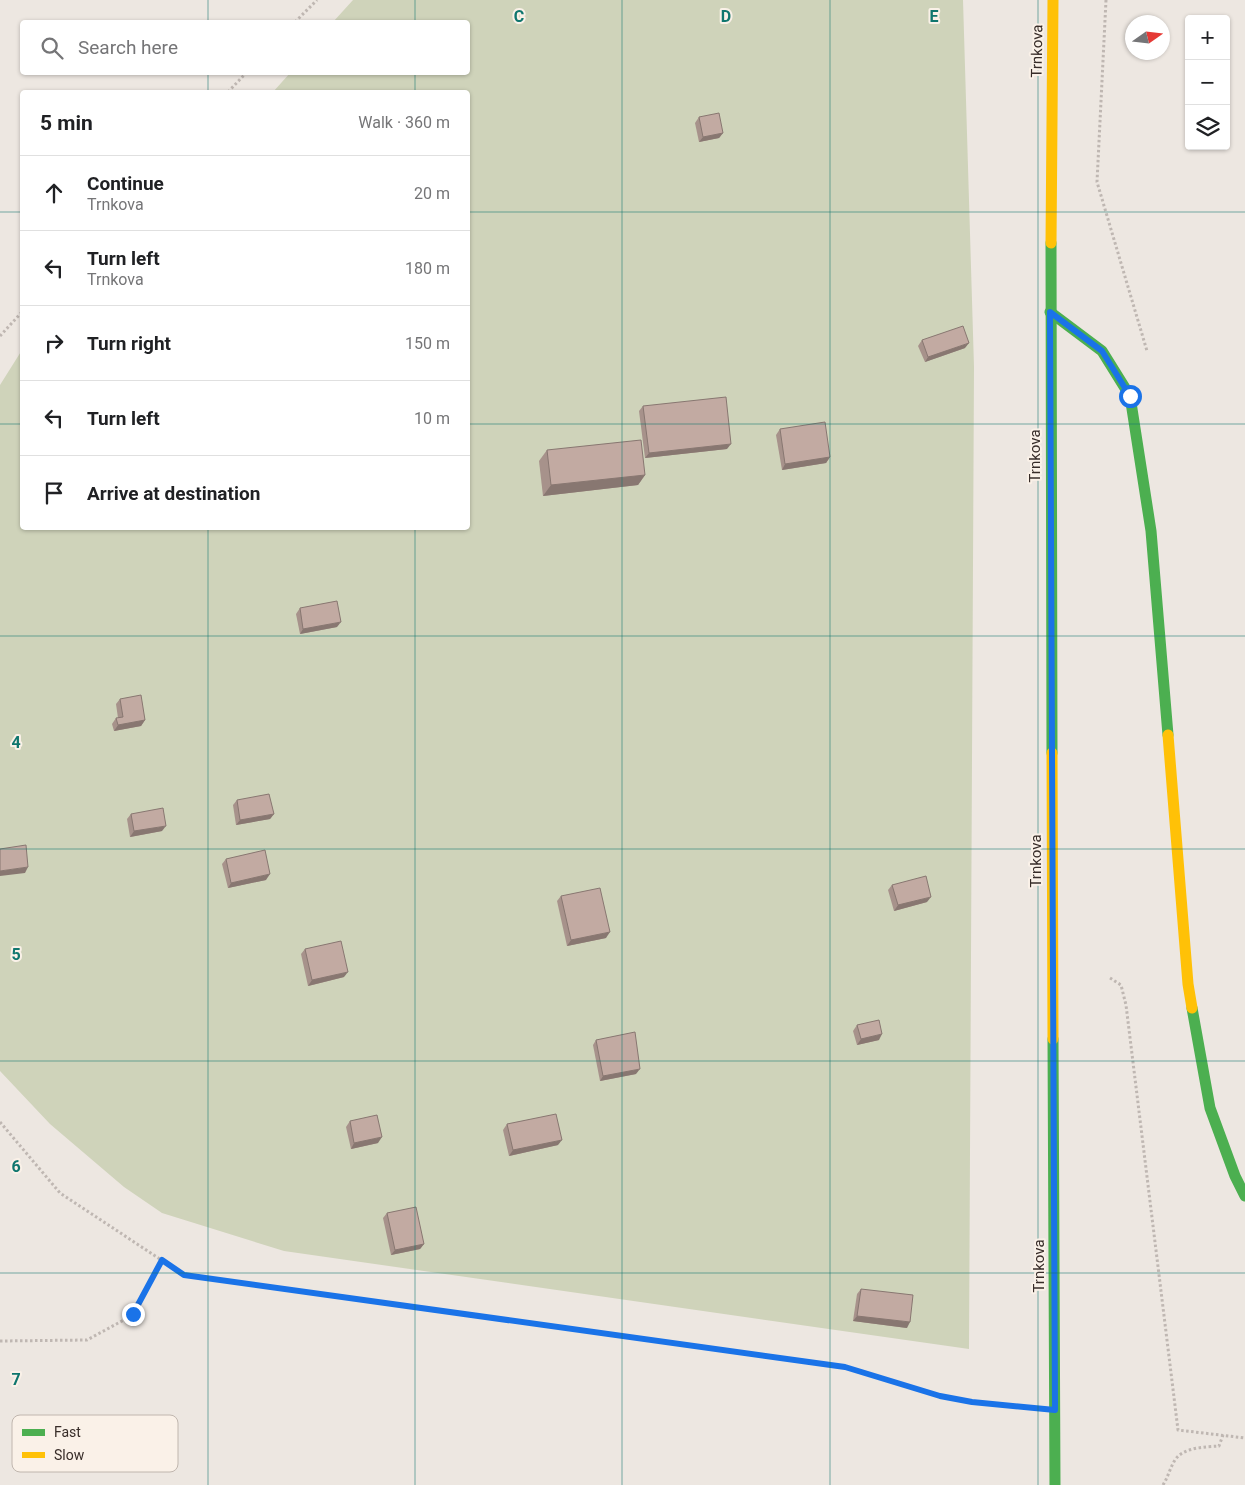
<!DOCTYPE html>
<meta charset="utf-8">
<style>
:root{--surface:#fff;--page:#f6f6f6;--text:#202124;--muted:#757577;--line:#e0e0e0}
body{margin:0;font-family:Roboto,sans-serif;background:var(--page);color:var(--text)}
.controls{position:absolute;right:15px;top:15px;display:grid;overflow:hidden;border-radius:5px;box-shadow:0 1px 4px #0004}
.controls button{width:45px;height:45px;display:grid;place-items:center;padding:0;border:0;border-bottom:1px solid var(--line);background:var(--surface);color:var(--text);font:25px sans-serif}
.compass{position:absolute;left:1125px;top:15px;width:45px;height:45px;border-radius:50%;background:var(--surface);box-shadow:0 1px 4px #0004;rotate:76deg}
.stop{position:absolute;width:15px;height:15px;margin:-11px;border:4px solid #1a73e8;border-radius:50%;background:#fff}
.stop.end{background:#1a73e8;border-color:#fff;box-shadow:0 1px 5px #0008}
.list{margin:0;padding:0;list-style:none}
h2{display:flex;justify-content:space-between;align-items:center;height:65px;margin:0;padding:0 20px;font-size:21px}
h2 small{font-size:16px;font-weight:400;color:var(--muted)}
.list li{display:grid;grid-template-columns:32px 1fr auto;gap:15px;align-items:center;box-sizing:border-box;height:75px;padding:0 20px;border-top:1px solid var(--line)}
.list b{display:block;font-size:19px;white-space:nowrap}
.list p{margin:0;font-size:16px;white-space:nowrap;color:var(--muted)}
.list em{font-size:16px;font-style:normal;color:var(--muted)}
.icon{flex:none;width:28px;height:28px;fill:none;stroke:currentColor;stroke-width:2;stroke-linecap:round;stroke-linejoin:round}
.map{position:relative;flex:none;width:1245px;height:1485px;overflow:hidden}
.search{position:absolute;background:var(--surface);box-shadow:0 1px 4px #0004;left:20px;top:20px;width:450px;height:55px;display:flex;align-items:center;gap:12px;box-sizing:border-box;padding:0 18px;border-radius:5px;color:var(--muted);font-size:19px}
.panel{position:absolute;background:var(--surface);box-shadow:0 1px 4px #0004;left:20px;top:90px;width:450px;height:440px;border-radius:5px}
.map>svg:first-child{display:block}
.green{fill:#cfd3ba}
.lines{fill:none;stroke-linecap:round;stroke-linejoin:round}
.path{stroke:#bfb7b2;stroke-width:3;stroke-dasharray:2.5 2.5;stroke-linecap:butt}
.fast{stroke:#4caf50;stroke-width:11}
.slow{stroke:#ffc107;stroke-width:11}
.wall{fill:#a7928b}
.shaded-wall{fill:#887771}
.building{fill:#c2aaa2;stroke:#887771}
.route{stroke:#1a73e8;stroke-width:6}
.grid{fill:none;stroke:#0f766e;stroke-width:1;stroke-opacity:0.55}
.labels{text-anchor:middle;stroke-width:4;stroke-linejoin:round;paint-order:stroke}
.street-label{font-size:15px;fill:#372c28;stroke:#faf1e8}
.key{fill:#faf1e8;stroke:#c0b6ae;stroke-width:1}
.key-label{font-size:14px;fill:#372c28}
.grid-label{font-size:16px;text-anchor:middle;font-weight:bold;fill:#0f766e;stroke:#faf1e8;stroke-width:4;stroke-linejoin:round;paint-order:stroke}
</style>
<div class="map">
<svg width="1245" height="1485" viewBox="0 0 1245 1485">
<rect width="100%" height="100%" fill="#ede7e1"/>
<polygon class="green" points="353,0 963,0 974,367 969,1349 284,1251 162,1213 124,1187 50,1124 0,1071 0,385 22,350 22,528 468,528 468,92 273,92 290,73 468,72 468,22 333,22"/>
<g class="lines">
<g class="path">
<polyline points="1106,0 1097,182 1147,351"/>
<polyline points="295,22 317,0"/>
<polyline points="228,92 247,72"/>
<polyline points="0,336 22,312"/>
<polyline points="1110,978 1121,985 1126,1005 1178,1430 1245,1438"/>
<polyline points="0,1122 60,1193 184,1275 845,1367 940,1396 972,1402 1019,1407"/>
<polyline points="0,1341 87,1340 133,1315 162,1260"/>
<path d="M1163,1485C1168,1477 1170,1468 1175,1460C1183,1447 1206,1447 1219,1446L1223,1435"/>
</g>
<g class="fast">
<polyline points="1051,243 1052,753"/>
<polyline points="1050,312 1102,351 1130,396 1151,531 1168,735"/>
<polyline points="1192,1008 1210,1108 1235,1176 1245,1196"/>
<polyline points="1053,1039 1055,1485"/>
</g>
<g class="slow">
<polyline points="1051,243 1053,0"/>
<polyline points="1168,735 1188,984 1192,1008"/>
<polyline points="1052,753 1053,1039"/>
</g>
</g>
<g class="wall">
<polygon points="699,117 723,133 719,138 699,142 695,123"/>
<polygon points="922,340 965,348 925,362 918,346"/>
<polygon points="643,406 727,449 645,458 639,411"/>
<polygon points="780,429 830,457 826,463 782,470 776,435"/>
<polygon points="547,450 645,475 638,485 543,496 539,461"/>
<polygon points="300,608 337,627 300,634 296,614"/>
<polygon points="120,699 145,720 141,726 114,731 112,724 116,718 118,718 116,704"/>
<polygon points="237,800 274,814 270,819 236,825 233,805"/>
<polygon points="131,814 162,831 130,837 127,819"/>
<polygon points="226,859 266,880 228,888 222,864"/>
<polygon points="892,885 927,902 894,911 888,890"/>
<polygon points="561,896 606,938 567,946 557,901"/>
<polygon points="305,949 344,977 308,986 301,954"/>
<polygon points="857,1025 879,1040 857,1045 853,1031"/>
<polygon points="596,1040 636,1074 600,1081 593,1045"/>
<polygon points="350,1121 378,1143 351,1149 346,1127"/>
<polygon points="507,1124 558,1145 509,1156 503,1130"/>
<polygon points="387,1213 424,1244 420,1249 391,1255 383,1218"/>
<polygon points="861,1289 907,1328 853,1321 857,1294"/>
</g>
<g class="shaded-wall">
<polygon points="723,133 719,138 699,142 703,137"/>
<polygon points="969,343 965,348 925,362 928,357"/>
<polygon points="731,444 727,449 645,458 649,453"/>
<polygon points="830,457 826,463 782,470 785,464"/>
<polygon points="645,475 638,485 543,496 551,485"/>
<polygon points="341,622 337,627 300,634 303,629"/>
<polygon points="145,720 141,726 114,731 118,725"/>
<polygon points="274,814 270,819 236,825 240,820"/>
<polygon points="166,826 162,831 130,837 134,831"/>
<polygon points="28,867 25,873 0,876 0,871"/>
<polygon points="270,874 266,880 228,888 231,883"/>
<polygon points="931,897 927,902 894,911 898,905"/>
<polygon points="610,932 606,938 567,946 571,940"/>
<polygon points="348,972 344,977 308,986 312,980"/>
<polygon points="882,1034 879,1040 857,1045 861,1039"/>
<polygon points="640,1069 636,1074 600,1081 603,1076"/>
<polygon points="382,1137 378,1143 351,1149 354,1143"/>
<polygon points="562,1140 558,1145 509,1156 513,1150"/>
<polygon points="424,1244 420,1249 391,1255 395,1250"/>
<polygon points="857,1316 910,1322 907,1328 853,1321"/>
</g>
<g class="building">
<polygon points="719,113 723,133 703,137 699,117"/>
<polygon points="963,326 969,343 928,357 922,340"/>
<polygon points="726,397 731,444 649,453 643,406"/>
<polygon points="825,422 830,457 785,464 780,429"/>
<polygon points="641,440 645,475 551,485 547,450"/>
<polygon points="337,601 341,622 303,629 300,608"/>
<polygon points="141,695 145,720 118,725 116,718 123,717 120,699"/>
<polygon points="269,794 274,814 240,820 237,800"/>
<polygon points="163,808 166,826 134,831 131,814"/>
<polygon points="26,845 28,867 0,871 0,849"/>
<polygon points="265,850 270,874 231,883 226,859"/>
<polygon points="926,876 931,897 898,905 892,885"/>
<polygon points="600,888 610,932 571,940 561,896"/>
<polygon points="341,941 348,972 312,980 305,949"/>
<polygon points="879,1020 882,1034 861,1039 857,1025"/>
<polygon points="635,1032 640,1069 603,1076 596,1040"/>
<polygon points="556,1114 562,1140 513,1150 507,1124"/>
<polygon points="377,1115 382,1137 354,1143 350,1121"/>
<polygon points="416,1207 424,1244 395,1250 387,1213"/>
<polygon points="861,1289 913,1295 910,1322 857,1316"/>
</g>
<g class="lines">
<polyline class="route" points="133,1314 162,1260 184,1275 845,1367 940,1396 972,1402 1055,1410 1050,312 1102,351 1130,396"/>
</g>
<path class="grid" d="M208,0V22M415,0V22M622,0V1485M830,0V1485M1038,0V1485M208,72V92M415,72V92M0,212H22M468,212H1245M0,424H22M468,424H1245M208,528V1485M415,528V1485M0,636H1245M0,849H1245M0,1061H1245M0,1273H1245"/>
<g class="labels">
<g class="street-label">
<text transform="translate(1037 51) rotate(-89)" y="5">Trnkova</text>
<text transform="translate(1035 456) rotate(-90)" y="5">Trnkova</text>
<text transform="translate(1036 861) rotate(-90)" y="5">Trnkova</text>
<text transform="translate(1039 1266) rotate(-90)" y="5">Trnkova</text>
</g>
</g>
<rect x="12" y="1415" width="166" height="57" rx="8" class="key"/>
<rect x="22" y="1429" width="23" height="7" fill="#4caf50"/>
<rect x="22" y="1452" width="23" height="6" fill="#ffc107"/>
<g class="key-label">
<text x="54" y="1437">Fast</text>
<text x="54" y="1460">Slow</text>
</g>
<g class="grid-label">
<text x="519" y="22">C</text>
<text x="726" y="22">D</text>
<text x="934" y="22">E</text>
<text x="16" y="748">4</text>
<text x="16" y="960">5</text>
<text x="16" y="1172">6</text>
<text x="16" y="1385">7</text>
</g>
</svg>
<div class="controls">
<button>+</button>
<button>−</button>
<button><svg class="icon" aria-label="layers" viewBox="0 0 24 24"><path d="M12 4l9 5-9 5-9-5zM3 14l9 5 9-5"/></svg></button>
</div>
<svg class="compass" viewBox="-18 -18 36 36"><path d="M0-13l5 13h-10z" fill="#e53935"/><path d="M0 13l5-13h-10z" fill="#757577"/></svg>
<div class="stop" style="left:1130px;top:396px"></div>
<div class="stop end" style="left:133px;top:1314px"></div>
<div class="search"><svg class="icon" aria-label="search" viewBox="0 0 24 24"><circle cx="10" cy="10" r="6"/><path d="M15 15l6 6"/></svg>Search here</div>
<section class="panel">
<h2>5 min<small>Walk · 360 m</small></h2>
<ul class="list">
<li><svg class="icon" aria-label="ahead" viewBox="0 0 24 24"><path d="M12 20V5M6 11l6-6 6 6"/></svg><div><b>Continue</b><p>Trnkova</p></div><em>20 m</em></li>
<li><svg class="icon" aria-label="left" viewBox="0 0 24 24"><path d="M17 20v-9H6M10 6l-5 5 5 5"/></svg><div><b>Turn left</b><p>Trnkova</p></div><em>180 m</em></li>
<li><svg class="icon" aria-label="right" viewBox="0 0 24 24"><path d="M7 20v-9h11M14 6l5 5-5 5"/></svg><div><b>Turn right</b></div><em>150 m</em></li>
<li><svg class="icon" aria-label="left" viewBox="0 0 24 24"><path d="M17 20v-9H6M10 6l-5 5 5 5"/></svg><div><b>Turn left</b></div><em>10 m</em></li>
<li><svg class="icon" aria-label="arrive" viewBox="0 0 24 24"><path d="M6 21V4h12l-3 4 3 4H6"/></svg><div><b>Arrive at destination</b></div></li>
</ul>
</section>
</div>
